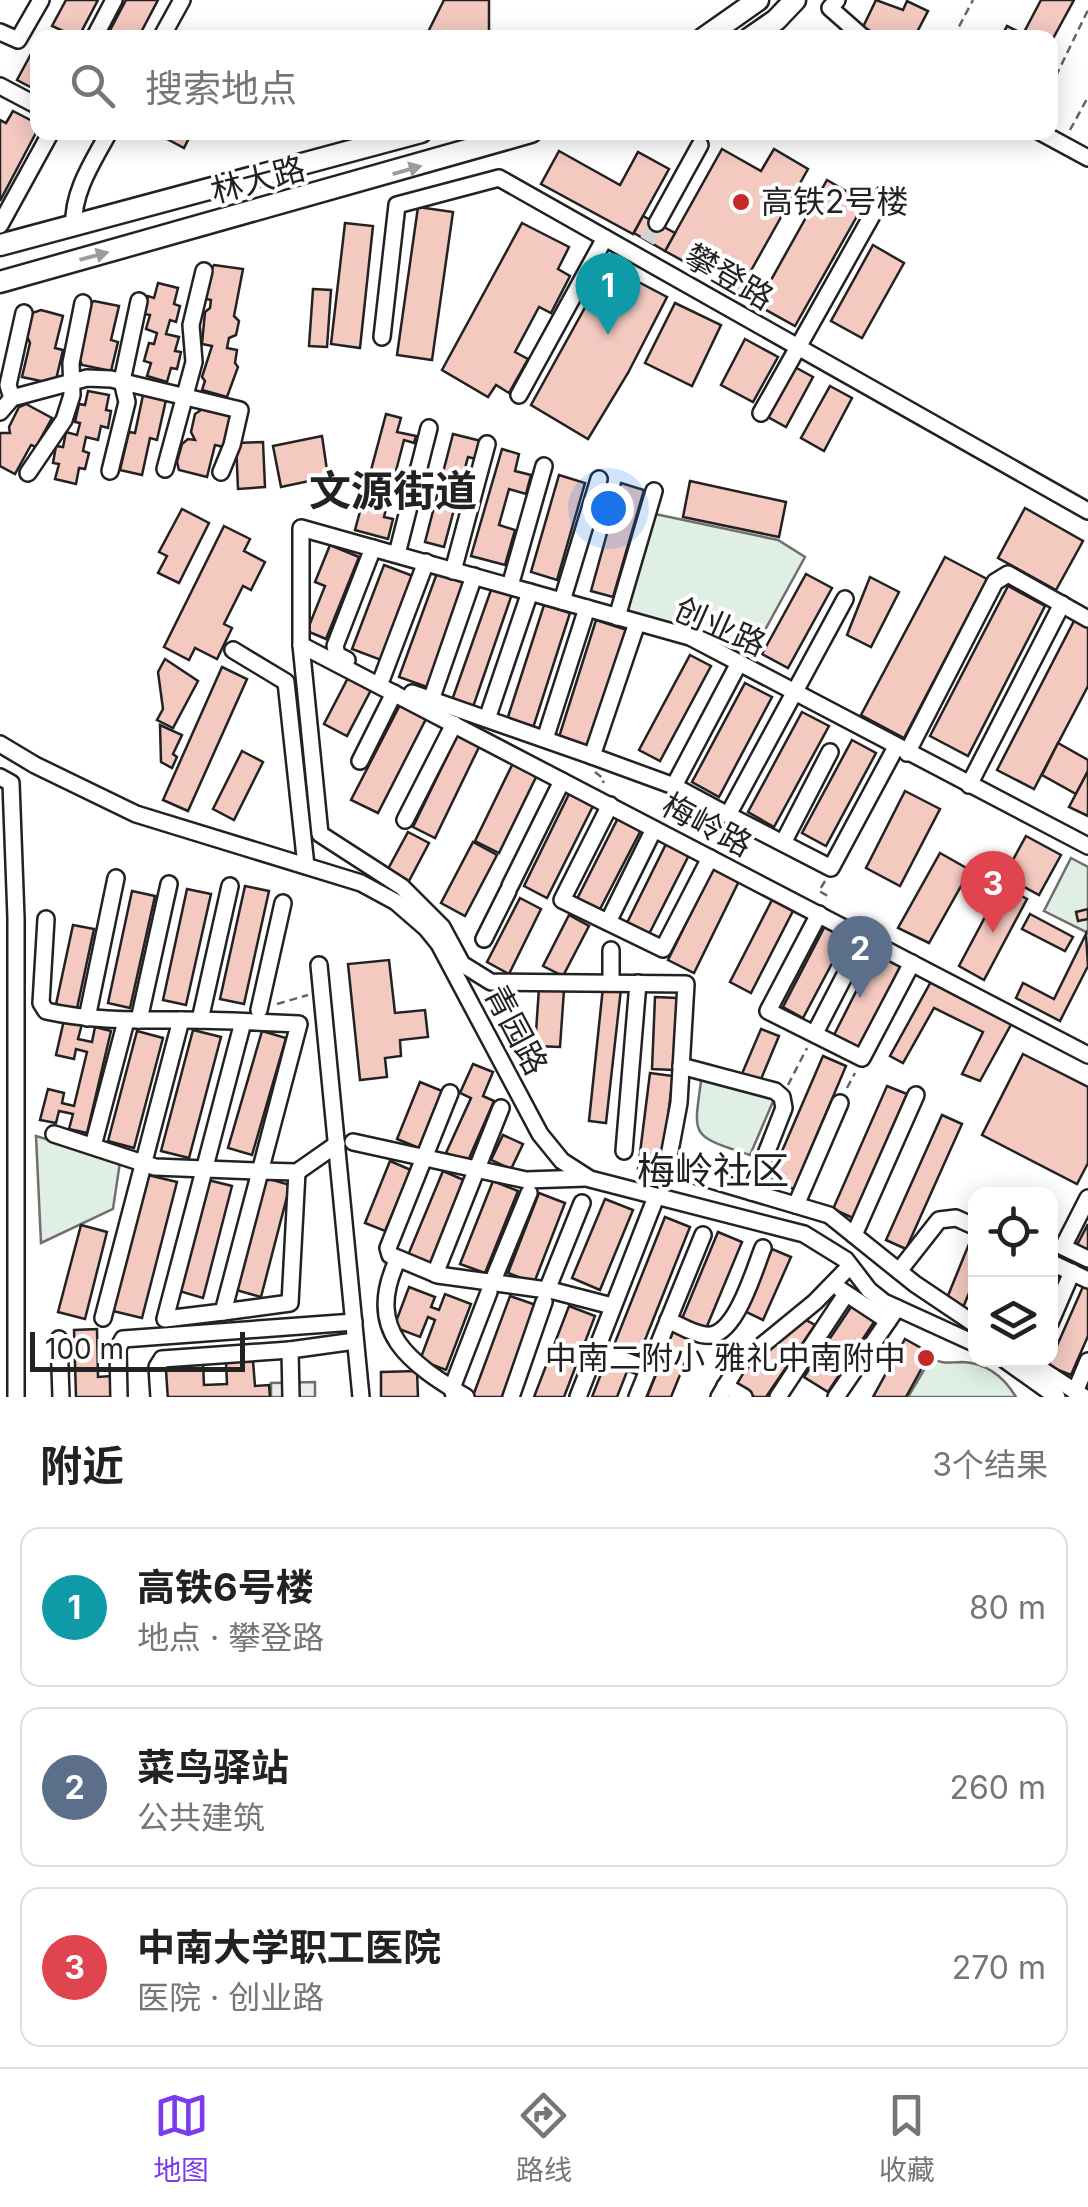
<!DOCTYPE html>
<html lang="zh">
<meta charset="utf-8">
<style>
:root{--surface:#fff;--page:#f6f6f6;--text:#222;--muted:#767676;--line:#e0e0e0;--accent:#7c3aed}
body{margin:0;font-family:Inter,"Noto Sans SC",sans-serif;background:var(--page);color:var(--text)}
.controls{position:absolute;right:30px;bottom:30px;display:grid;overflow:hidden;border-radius:20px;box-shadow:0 5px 25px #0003}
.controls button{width:90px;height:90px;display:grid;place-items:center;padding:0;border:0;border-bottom:2px solid var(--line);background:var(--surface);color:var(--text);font:50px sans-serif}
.scale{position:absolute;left:30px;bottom:25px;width:215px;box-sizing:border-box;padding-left:10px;border:5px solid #222;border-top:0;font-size:28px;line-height:35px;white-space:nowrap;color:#222;-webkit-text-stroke:8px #fff;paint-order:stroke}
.you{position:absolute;left:608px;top:508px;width:35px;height:35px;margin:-25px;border:8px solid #fff;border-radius:50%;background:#1a73e8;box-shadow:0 0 0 15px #1a73e833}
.badge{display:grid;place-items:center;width:65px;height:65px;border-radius:50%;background:var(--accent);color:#fff;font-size:32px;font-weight:700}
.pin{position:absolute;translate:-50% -82px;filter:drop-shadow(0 2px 5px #0008)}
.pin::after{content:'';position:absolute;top:52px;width:35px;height:30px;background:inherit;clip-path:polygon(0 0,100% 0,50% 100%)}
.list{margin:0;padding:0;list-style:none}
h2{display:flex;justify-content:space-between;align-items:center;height:130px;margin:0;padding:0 40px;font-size:42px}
h2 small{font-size:32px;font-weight:400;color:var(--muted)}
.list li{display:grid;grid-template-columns:65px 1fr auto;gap:30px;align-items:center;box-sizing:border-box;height:160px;margin:0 20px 20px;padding:0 20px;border:2px solid var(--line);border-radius:20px}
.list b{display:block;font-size:38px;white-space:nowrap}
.list p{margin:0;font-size:32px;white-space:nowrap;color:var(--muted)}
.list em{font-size:32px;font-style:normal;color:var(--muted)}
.icon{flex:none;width:55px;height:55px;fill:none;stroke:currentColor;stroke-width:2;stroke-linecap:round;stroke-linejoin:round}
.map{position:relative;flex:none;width:1088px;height:1397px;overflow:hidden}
.search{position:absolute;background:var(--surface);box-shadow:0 5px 25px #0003;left:30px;right:30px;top:30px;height:110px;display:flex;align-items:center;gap:25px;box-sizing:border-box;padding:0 35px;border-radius:20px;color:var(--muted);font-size:38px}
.sheet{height:670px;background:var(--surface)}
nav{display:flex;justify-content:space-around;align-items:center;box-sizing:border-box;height:140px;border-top:2px solid var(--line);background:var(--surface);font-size:28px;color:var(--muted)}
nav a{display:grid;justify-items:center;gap:5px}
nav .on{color:var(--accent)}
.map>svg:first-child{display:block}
.green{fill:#e0efe3;stroke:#6f6f6f;stroke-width:2.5}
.parking{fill:#ededed;stroke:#6f6f6f;stroke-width:2.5}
.building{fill:#f3c9c0;stroke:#222;stroke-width:2.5}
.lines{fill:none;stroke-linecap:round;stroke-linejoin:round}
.minor-tunnel{stroke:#d3d3d3;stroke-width:15;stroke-dasharray:15 8;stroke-linecap:butt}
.minor-casing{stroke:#222;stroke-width:20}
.major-casing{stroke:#222;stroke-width:25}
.path{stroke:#646464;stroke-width:2.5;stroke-dasharray:8 5;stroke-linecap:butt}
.minor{stroke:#fff;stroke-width:15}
.major{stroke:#fff;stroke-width:20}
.oneway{fill:#9c9c9c}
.poi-dot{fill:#c62828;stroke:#fff;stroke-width:4}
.labels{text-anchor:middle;stroke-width:8;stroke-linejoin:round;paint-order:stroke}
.street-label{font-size:32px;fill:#222;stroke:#fff}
.poi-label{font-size:32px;fill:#222;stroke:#fff;text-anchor:start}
.quarter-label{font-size:38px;fill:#222;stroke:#fff}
.district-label{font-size:42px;font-weight:bold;fill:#222;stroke:#fff}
</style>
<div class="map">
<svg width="1088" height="1397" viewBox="0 0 1088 1397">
<rect width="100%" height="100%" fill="#fff"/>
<g class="green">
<polygon points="655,514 778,540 805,557 749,659 691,629 627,613"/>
<polygon points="1071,858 1088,867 1088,933 1044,911"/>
<path d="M702,1074L775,1097L750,1155C687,1135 694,1136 702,1074Z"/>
<polygon points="36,1136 120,1162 113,1209 41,1243"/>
<path d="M931,1358C944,1365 948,1362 962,1362C987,1363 1004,1377 1016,1397H908Z"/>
</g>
<polygon class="parking" points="315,1382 315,1397 271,1397 271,1383"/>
<g class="building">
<polygon points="66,0 98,0 78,38 52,26"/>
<polygon points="126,0 158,0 138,38 106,38"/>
<polygon points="444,0 489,0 489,38 425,38"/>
<polygon points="876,0 903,10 907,1 928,11 914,38 884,38 863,27"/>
<polygon points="1041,0 1074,0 1050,44 1050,38 1001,38 1007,26 1023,34"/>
<polygon points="38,41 38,91 17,80"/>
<polygon points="13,111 38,124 38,129 0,201 0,120 6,123"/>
<polygon points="154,132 192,132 184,148"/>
<polygon points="722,149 761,171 774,149 808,169 739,292 665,251"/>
<polygon points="559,151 620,185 638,152 669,169 633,234 541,184"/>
<polygon points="827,180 865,202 795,326 757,305"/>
<polygon points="418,207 453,212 432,360 397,355"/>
<polygon points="643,216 675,233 665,251 634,233"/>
<polygon points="345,223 373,226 360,348 331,344"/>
<polygon points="522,223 569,247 558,269 570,276 551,313 539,307 515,352 528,359 509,393 496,385 488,397 442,370"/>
<polygon points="873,245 904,263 862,338 831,321"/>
<polygon points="214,265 243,269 234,316 239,321 236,335 229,338 227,348 237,350 235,363 238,367 227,397 202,390 205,381 202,377 212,346 202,344 205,312 210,308 211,300 206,299 204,292 208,274"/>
<polygon points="608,266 667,297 628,373 588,439 531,405"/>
<polygon points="158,283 178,288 174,304 180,306 176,322 170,320 166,334 179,337 175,351 181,352 177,369 171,368 167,382 147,376 151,363 144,361 149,343 154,344 157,333 146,329 150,315 144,314 148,296 154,298"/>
<polygon points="313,289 331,290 327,347 309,346"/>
<polygon points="94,301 119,306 111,340 118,342 111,371 82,365 79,358 85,308"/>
<polygon points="675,303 721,325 692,386 645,363"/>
<polygon points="41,310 63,316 55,348 63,350 55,384 22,377 30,343 25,332 29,314"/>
<polygon points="745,339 778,357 753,402 721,385"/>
<polygon points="793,366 813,377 786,427 766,416"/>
<polygon points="830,386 852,398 824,451 801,438"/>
<polygon points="88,391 109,395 106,410 111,411 108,428 101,426 98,440 86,437 83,451 89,453 85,469 79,468 76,484 55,479 59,464 53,463 56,446 63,447 66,432 77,435 80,423 75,422 79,404 85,405"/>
<polygon points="143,395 166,400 157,440 150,438 142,475 120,470 129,432 135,433"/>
<polygon points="26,404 52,418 36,447 31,445 15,474 0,466 0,433 10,433 9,427 19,407"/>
<polygon points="204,408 231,415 223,447 215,445 207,477 179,470 177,462 182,444 188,439 195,440 191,432 195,414"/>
<polygon points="386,414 401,418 397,432 416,436 414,443 404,440 384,517 393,519 388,539 355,530"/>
<polygon points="453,434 481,441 476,459 468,457 444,547 425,542"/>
<polygon points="322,436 328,477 281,487 273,446"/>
<polygon points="263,442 265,487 238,489 236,443"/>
<polygon points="502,449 519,454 515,471 531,475 526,494 509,489 499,525 515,530 505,565 471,556"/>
<polygon points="559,475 585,483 557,580 531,572"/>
<polygon points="690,481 786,502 779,537 683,517"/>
<polygon points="621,483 644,490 613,597 591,591"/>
<polygon points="1025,508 1083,541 1056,590 998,558"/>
<polygon points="182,509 209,523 179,583 158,573 167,556 159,552"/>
<polygon points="224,526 250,539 244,551 265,562 251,590 243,586 224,624 232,628 217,659 195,648 189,660 164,647"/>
<polygon points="330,545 359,557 326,639 307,631 325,586 315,582"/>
<polygon points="945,557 987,579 904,738 861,715"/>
<polygon points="384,565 413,576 381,660 352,649"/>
<polygon points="437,573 465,583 427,687 399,677"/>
<polygon points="806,574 832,588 788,668 762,654"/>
<polygon points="870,577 899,592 871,647 847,635"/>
<polygon points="1008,586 1045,606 968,756 930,736"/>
<polygon points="492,587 512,594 472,710 451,703"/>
<polygon points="544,605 570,613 533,728 507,720"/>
<polygon points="1075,619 1088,626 1088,686 1034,789 997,770"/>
<polygon points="596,620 627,630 590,747 559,737"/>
<polygon points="690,655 711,666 660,761 639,750"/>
<polygon points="165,659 198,681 173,728 157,720 163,709 158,672"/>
<polygon points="222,667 247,679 188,811 163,800"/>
<polygon points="349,676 372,688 347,736 324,724"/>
<polygon points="745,683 772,697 719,797 692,782"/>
<polygon points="401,703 427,717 378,813 351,800"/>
<polygon points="802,712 829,726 774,827 748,812"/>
<polygon points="160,725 182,735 173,754 177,757 172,768 161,762"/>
<polygon points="458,734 480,745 435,838 413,827"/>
<polygon points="852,740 876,753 826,846 802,833"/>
<polygon points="1058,743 1088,760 1088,771 1076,794 1042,775"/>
<polygon points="242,751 263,762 234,820 213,809"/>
<polygon points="514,761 538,773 499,853 475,841"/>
<polygon points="1088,771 1088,816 1069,807"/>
<polygon points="905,791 940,809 900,886 866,868"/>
<polygon points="570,792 594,804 547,898 524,886"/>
<polygon points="618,818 641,830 598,913 576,901"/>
<polygon points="408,832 429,843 409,881 388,869"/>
<polygon points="1026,836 1061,855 1039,895 1004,876"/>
<polygon points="473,842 497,855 465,916 441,903"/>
<polygon points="667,842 690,853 647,938 625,927"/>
<polygon points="940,853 970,870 929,943 898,928"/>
<polygon points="714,867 740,879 694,973 668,960"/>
<polygon points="1002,885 1027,899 984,980 959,966"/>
<polygon points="245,886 269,891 244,1004 220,999"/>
<polygon points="187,889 211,894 186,1005 163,1000"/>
<polygon points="132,891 155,896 130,1008 108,1003"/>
<polygon points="774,896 795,907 751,993 730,982"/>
<polygon points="520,898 541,909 509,974 487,962"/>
<polygon points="1088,909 1088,919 1078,921 1076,912"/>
<polygon points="1030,914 1073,937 1065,951 1022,929"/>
<polygon points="569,915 589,926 563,976 543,966"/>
<polygon points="73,925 94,929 76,1013 55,1009"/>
<polygon points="825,926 846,937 803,1018 783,1007"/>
<polygon points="1086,934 1088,966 1060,1021 1016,998 1023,983 1054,999"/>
<polygon points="876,952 901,965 859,1050 833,1037"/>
<polygon points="389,960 395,1013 425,1010 428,1037 400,1040 401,1056 385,1058 387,1077 360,1080 348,964"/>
<polygon points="933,978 1013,1021 980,1081 962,1074 983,1032 934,1008 903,1063 890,1056"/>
<polygon points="603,987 621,989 606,1123 589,1121"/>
<polygon points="539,988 564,990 560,1047 535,1046"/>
<polygon points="655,997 677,998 673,1070 652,1069"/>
<polygon points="64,1020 82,1024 78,1039 92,1042 95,1027 111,1031 87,1133 69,1129 73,1114 59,1111 56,1123 40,1120 48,1089 64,1093 62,1103 74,1106 87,1052 76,1049 74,1059 56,1055"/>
<polygon points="761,1029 779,1036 759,1084 741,1076"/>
<polygon points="193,1030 221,1037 189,1158 161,1151"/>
<polygon points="137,1031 163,1038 134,1148 108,1141"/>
<polygon points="262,1031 286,1038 252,1155 228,1148"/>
<polygon points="1023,1054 1088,1087 1088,1163 1077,1184 982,1135"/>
<polygon points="823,1056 846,1066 794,1189 770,1179"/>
<polygon points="473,1064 493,1072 483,1096 494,1101 467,1163 446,1153 471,1098 460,1093"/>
<polygon points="650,1073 673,1076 661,1172 638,1169"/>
<polygon points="420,1082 442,1091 419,1148 397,1139"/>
<polygon points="887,1086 907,1094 853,1218 833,1209"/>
<polygon points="942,1115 962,1124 906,1249 886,1240"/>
<polygon points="503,1135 523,1144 511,1169 491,1160"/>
<polygon points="390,1161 411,1170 385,1231 365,1223"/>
<polygon points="443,1171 466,1181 429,1270 406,1260"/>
<polygon points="148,1175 177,1182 142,1318 113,1311"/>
<polygon points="266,1178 290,1185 261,1297 236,1290"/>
<polygon points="208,1180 232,1186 203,1298 179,1291"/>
<polygon points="493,1181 518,1191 485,1273 460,1264"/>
<polygon points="539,1193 565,1203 534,1283 508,1273"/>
<polygon points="605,1199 633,1210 600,1290 572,1278"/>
<polygon points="665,1217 690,1227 639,1355 614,1345"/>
<polygon points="1088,1224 1088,1251 1077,1245"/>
<polygon points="81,1225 107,1232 85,1319 58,1312"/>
<polygon points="718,1232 742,1242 705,1331 681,1321"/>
<polygon points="971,1239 976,1241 976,1276 962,1310 945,1303"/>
<polygon points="772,1249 791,1257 763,1320 744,1311"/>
<polygon points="1050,1271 1060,1275 1050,1298"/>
<polygon points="1085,1282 1088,1283 1088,1336 1071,1375 1048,1366"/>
<polygon points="409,1287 435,1297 431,1307 439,1310 445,1294 471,1304 446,1370 420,1360 435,1320 428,1317 420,1337 394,1327"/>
<polygon points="510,1296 536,1305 502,1397 476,1397 473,1396"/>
<polygon points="853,1304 876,1319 828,1392 804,1377"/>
<polygon points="569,1306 595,1316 564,1397 534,1397"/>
<polygon points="806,1320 815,1325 766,1397 755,1397 731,1383 740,1371"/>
<polygon points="97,1329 98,1377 111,1376 111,1397 76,1397 74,1330"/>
<polygon points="674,1329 695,1338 671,1397 647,1397"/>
<polygon points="905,1339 930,1353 906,1397 873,1397"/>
<polygon points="253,1361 255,1386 269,1385 270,1397 163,1397 161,1365 203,1362 204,1385 227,1384 226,1362"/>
<polygon points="606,1361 628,1369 617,1397 592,1397"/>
<polygon points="417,1371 418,1397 381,1397 381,1372"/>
</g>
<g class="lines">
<polyline class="minor-tunnel" points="647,241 657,223"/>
<defs>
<g id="minor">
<polyline points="837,0 830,8 864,38"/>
<polyline points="0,32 18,40 41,0"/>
<polyline points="94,38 114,0"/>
<polyline points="161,38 182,0"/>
<polyline points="0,86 38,106"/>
<polyline points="1040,132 1088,158"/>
<polyline points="657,223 700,145"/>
<polyline points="0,225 51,132"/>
<path d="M74,225C72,192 94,160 109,132"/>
<polyline points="382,337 397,205 499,178 1088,511"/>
<polyline points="519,395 605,238"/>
<polyline points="12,398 8,385 24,313"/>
<polyline points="0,412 12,398 87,378 111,379 240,410 232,445 221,472"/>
<polyline points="761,413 884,194"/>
<polyline points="165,469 194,362 191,325 204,271"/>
<polyline points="110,471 127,402 122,381 139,301"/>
<polyline points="28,473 64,420 72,395 71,363 83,303"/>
<polyline points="397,554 429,428"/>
<polyline points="453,571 487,444"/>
<polyline points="510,586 544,466"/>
<polyline points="845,599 728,815 831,868 896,747"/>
<polyline points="562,601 599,479"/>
<polyline points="617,617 654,491"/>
<polyline points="637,623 592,756 674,786 728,815"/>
<polyline points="301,645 1088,1055"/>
<polyline points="233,650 286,682 306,866"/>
<polyline points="347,660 337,655 335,646 373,548"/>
<polyline points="382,678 426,562"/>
<polyline points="412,693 592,756"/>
<polyline points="431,700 474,576"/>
<polyline points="487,719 530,592"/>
<polyline points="545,739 587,608"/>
<polyline points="0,744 35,765 136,814 361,883 396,902 426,928 439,944 540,1134 562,1161 590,1179 804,1234 846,1260 869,1290 884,1302 976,1344"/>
<polyline points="907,753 995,582 1008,574 1088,619"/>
<polyline points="360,761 394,693"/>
<polyline points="0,777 11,783 16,918 16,1397"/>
<polyline points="969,785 1062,604"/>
<polyline points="674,786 739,663"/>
<polyline points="610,805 562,900 663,949 710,858"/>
<polyline points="405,820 454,724"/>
<polyline points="783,843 830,752"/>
<polyline points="510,886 562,781"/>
<polyline points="819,914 768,1011 862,1058 912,963"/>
<path d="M46,919L41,1003L46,1011C91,1021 135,1020 180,1020C220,1020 260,1022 299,1024L223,1312L165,1319L243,1022"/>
<polyline points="608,922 654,829"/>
<polyline points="484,939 508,891"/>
<polyline points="319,965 361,1397"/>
<polyline points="611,983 611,950"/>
<polyline points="259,1010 283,903"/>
<polyline points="87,1018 116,878"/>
<polyline points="139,1020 169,884"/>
<polyline points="200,1020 230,886"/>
<polyline points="815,1033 864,938"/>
<polyline points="681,1066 775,1091 782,1097 784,1108 751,1192"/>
<polyline points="450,1093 388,1248 390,1255 438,1275 554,1291 612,1306"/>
<polyline points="54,1134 155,1167 259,1171 297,1172 337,1144"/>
<polyline points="353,1142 526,1180 586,1178"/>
<polyline points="93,1146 126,1021"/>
<polyline points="624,1151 638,983"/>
<polyline points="1088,1198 1063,1247 1088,1259"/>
<polyline points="796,1205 840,1103"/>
<polyline points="854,1235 916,1095"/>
<path d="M397,1261C364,1332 410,1363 466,1397"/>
<polyline points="1050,1262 1088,1280"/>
<polyline points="899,1271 939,1220 956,1218 976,1227"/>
<polyline points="435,1274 501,1108"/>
<polyline points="492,1283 529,1193"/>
<polyline points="547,1290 582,1203"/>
<polyline points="841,1290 888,1321"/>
<polyline points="223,1312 290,1303 297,1172"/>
<polyline points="103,1318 181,1020"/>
<path d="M668,1320C679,1325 693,1334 705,1335C735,1340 754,1270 763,1248"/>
<polyline points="1050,1323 1072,1272"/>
<polyline points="976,1325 915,1284 829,1215 667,1167 679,1103 686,984 491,982 462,964 442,927 402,887 320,834 301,645 301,528 690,637 1088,846"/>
<polyline points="59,1339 61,1397"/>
<polyline points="594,1349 648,1369"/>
<polyline points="1005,1360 1057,1397"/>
<polyline points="1027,1360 1084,1397"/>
<polyline points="725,1386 744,1397"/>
<polyline points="1075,1392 1088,1361"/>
<polyline points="454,1396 452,1388 489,1292"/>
<polyline points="119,1397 118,1348 123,1339 354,1322"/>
<polyline points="159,1397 157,1367 162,1359 290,1350"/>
<polyline points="291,1397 290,1350 355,1341"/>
<polyline points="511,1397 544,1302"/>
<polyline points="578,1397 656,1197"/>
<polyline points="637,1397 703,1235"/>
<polyline points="719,1397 738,1365 815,1302 850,1266"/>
<polyline points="778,1397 846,1294"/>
<polyline points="836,1397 897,1308"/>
</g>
<g id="major">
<polyline points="704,38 758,0"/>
<polyline points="750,38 776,20 795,0"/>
<polyline points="0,245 421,132"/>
<polyline points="0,282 531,132"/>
</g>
</defs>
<use href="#minor" class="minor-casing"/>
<use href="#major" class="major-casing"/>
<g class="path">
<polyline points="953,38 973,0"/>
<polyline points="1050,88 1088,10"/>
<polyline points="1070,130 1088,97"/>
<polyline points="595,772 604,779 603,783"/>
<polyline points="825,881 819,891 828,896 827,900"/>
<polyline points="277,1004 308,995"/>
<polyline points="788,1085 807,1048"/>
<polyline points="847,1088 855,1073"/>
</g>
<use href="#minor" class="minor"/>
<use href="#major" class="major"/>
</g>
<defs><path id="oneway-solid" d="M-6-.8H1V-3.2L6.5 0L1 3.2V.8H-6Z" transform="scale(2.5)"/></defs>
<g class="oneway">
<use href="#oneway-solid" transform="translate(407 170) rotate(-16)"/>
<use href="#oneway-solid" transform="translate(94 256) rotate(-15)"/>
</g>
<g class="poi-dot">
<circle cx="741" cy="202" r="10"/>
<circle cx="926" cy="1358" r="10"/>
</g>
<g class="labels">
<g class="street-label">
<text transform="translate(258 180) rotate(-15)" y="11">林大路</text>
<text transform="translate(729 277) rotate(30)" y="11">攀登路</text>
<text transform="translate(720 627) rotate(24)" y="11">创业路</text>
<text transform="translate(707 825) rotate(28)" y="11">梅岭路</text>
<text transform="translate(516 1030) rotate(62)" y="11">青园路</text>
</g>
<g class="poi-label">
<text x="761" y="213">高铁2号楼</text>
<text x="906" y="1369" text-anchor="end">中南二附小 雅礼中南附中</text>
</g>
<g class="quarter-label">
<text x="713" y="1184">梅岭社区</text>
</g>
<g class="district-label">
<text x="393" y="506">文源街道</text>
</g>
</g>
</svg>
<div class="controls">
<button><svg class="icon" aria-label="locate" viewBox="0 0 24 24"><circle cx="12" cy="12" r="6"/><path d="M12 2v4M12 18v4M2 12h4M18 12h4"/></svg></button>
<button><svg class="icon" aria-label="layers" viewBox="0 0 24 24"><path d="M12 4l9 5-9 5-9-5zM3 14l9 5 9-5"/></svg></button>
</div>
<div class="scale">100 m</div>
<div class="you"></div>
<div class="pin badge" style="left:608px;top:335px;background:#0f9aa8">1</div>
<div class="pin badge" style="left:860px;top:998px;background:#5c6f8a">2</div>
<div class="pin badge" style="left:993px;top:933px;background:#e0444e">3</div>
<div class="search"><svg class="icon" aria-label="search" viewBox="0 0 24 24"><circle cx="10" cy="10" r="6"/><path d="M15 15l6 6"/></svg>搜索地点</div>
</div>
<section class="sheet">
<h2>附近<small>3个结果</small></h2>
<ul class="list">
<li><span class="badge" style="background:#0f9aa8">1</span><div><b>高铁6号楼</b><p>地点 · 攀登路</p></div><em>80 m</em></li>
<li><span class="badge" style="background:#5c6f8a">2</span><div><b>菜鸟驿站</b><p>公共建筑</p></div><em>260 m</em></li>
<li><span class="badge" style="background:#e0444e">3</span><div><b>中南大学职工医院</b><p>医院 · 创业路</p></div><em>270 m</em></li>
</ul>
</section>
<nav>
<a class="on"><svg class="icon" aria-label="map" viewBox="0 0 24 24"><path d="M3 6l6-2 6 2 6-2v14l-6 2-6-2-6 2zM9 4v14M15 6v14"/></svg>地图</a>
<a><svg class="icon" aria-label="directions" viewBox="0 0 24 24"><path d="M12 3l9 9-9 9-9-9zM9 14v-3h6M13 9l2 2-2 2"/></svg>路线</a>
<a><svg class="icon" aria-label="saved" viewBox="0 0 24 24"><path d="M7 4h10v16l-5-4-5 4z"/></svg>收藏</a>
</nav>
